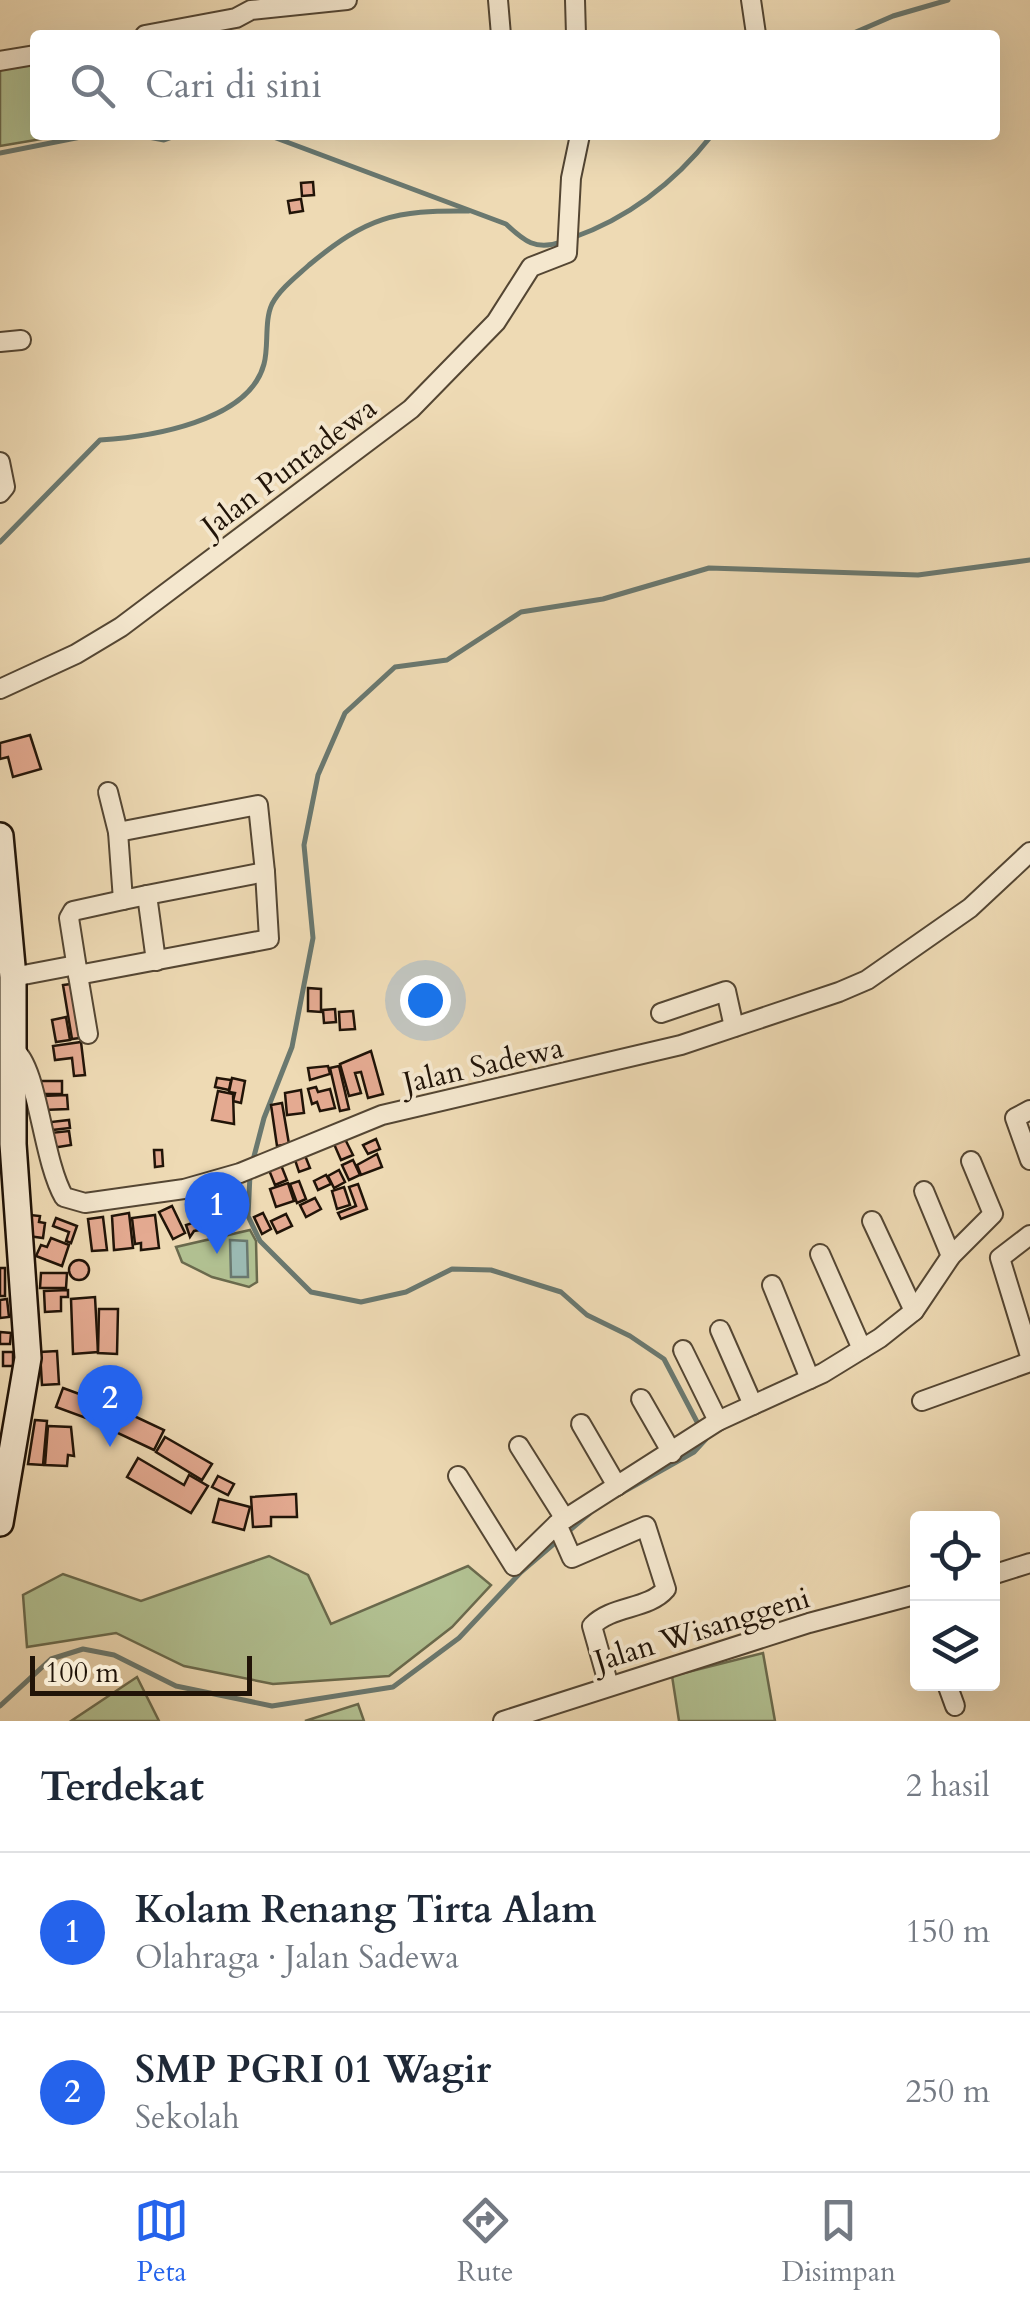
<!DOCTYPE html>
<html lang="id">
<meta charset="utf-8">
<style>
:root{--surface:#fff;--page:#f6f6f7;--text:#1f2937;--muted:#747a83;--line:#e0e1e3;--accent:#2563eb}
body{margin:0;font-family:Cardo,serif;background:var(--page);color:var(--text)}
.controls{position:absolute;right:30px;bottom:30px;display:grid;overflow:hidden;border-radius:10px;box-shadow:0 10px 40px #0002}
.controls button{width:90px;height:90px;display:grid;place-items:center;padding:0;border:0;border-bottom:2px solid var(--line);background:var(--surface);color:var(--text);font:50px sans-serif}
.scale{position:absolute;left:30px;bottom:25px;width:222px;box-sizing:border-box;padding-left:10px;border:5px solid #211408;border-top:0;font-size:28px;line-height:35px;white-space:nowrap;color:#211408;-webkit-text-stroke:8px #f4e7ce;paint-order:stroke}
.you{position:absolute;left:425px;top:1000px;width:35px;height:35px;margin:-25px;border:8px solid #fff;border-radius:50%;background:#1a73e8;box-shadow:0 0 0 15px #1a73e833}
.badge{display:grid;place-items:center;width:65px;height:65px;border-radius:50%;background:var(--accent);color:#fff;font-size:32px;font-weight:700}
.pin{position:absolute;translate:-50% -82px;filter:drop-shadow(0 2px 5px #0008)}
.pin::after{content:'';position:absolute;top:52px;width:35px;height:30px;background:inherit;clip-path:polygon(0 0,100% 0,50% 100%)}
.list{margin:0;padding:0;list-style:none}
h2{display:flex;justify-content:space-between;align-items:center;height:130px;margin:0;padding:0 40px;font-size:42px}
h2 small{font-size:32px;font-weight:400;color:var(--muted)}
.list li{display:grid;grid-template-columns:65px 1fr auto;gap:30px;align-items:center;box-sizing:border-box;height:160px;padding:0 40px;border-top:2px solid var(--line)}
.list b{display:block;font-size:38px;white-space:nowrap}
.list p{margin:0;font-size:32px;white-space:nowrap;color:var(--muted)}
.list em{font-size:32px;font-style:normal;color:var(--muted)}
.icon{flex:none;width:55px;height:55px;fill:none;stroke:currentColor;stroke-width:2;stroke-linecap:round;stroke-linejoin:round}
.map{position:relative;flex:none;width:1030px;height:1721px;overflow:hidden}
.search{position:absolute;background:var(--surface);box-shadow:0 10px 40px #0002;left:30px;right:30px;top:30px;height:110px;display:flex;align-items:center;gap:25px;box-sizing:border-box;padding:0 35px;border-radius:10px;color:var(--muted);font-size:38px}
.sheet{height:450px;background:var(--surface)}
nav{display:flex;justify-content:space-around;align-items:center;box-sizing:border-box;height:140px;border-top:2px solid var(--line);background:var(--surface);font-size:28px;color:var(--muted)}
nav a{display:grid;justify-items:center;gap:5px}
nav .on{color:var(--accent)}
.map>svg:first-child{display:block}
.green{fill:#b2c192;stroke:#6a6a4d;stroke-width:2.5}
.water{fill:#9bbab3;stroke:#6a786f;stroke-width:2.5}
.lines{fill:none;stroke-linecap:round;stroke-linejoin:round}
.stream{stroke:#6a786f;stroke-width:5}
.building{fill:#e4aa91;stroke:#211408;stroke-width:2.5}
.minor-casing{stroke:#544633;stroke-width:22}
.secondary-casing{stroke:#211408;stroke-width:30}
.minor{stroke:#f4e7ce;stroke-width:18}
.secondary{stroke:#f4e7ce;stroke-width:25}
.labels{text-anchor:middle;stroke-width:8;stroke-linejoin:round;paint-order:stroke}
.street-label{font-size:30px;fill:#211408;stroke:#f4e7ce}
</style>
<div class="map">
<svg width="1030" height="1721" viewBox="0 0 1030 1721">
<rect width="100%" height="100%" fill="#eedab4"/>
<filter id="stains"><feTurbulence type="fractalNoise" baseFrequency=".002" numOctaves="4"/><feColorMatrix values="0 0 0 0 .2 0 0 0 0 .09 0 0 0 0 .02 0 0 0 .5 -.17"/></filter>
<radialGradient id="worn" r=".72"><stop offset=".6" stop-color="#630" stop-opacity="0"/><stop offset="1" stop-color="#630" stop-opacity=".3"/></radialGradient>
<g class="green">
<polygon points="35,58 35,135 65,135 0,146 0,65"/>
<polygon points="250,1230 256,1241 257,1282 249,1287 212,1277 182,1262 176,1247"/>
<polygon points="269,1556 308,1575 331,1624 468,1566 491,1585 452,1627 389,1676 273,1684 184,1666 116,1633 27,1647 23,1595 63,1574 141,1601"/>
<polygon points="763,1653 775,1721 679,1721 672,1676"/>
<polygon points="137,1677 159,1721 71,1721"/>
<polygon points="358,1704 364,1721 305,1721"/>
</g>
<polygon class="water" points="230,1240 247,1241 248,1277 231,1277"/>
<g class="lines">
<g class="stream">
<polyline points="849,35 893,16 948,0"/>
<polyline points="138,135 164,140 178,135"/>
<path d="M268,135L506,224C524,241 536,251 561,242"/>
<polyline points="0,153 91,135"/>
<path d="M572,238C629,218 675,182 712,135"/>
<path d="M0,542L100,440C148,437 249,422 264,364C269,346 264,321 272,304C280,289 297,276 309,265C367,217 394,210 469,211"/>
<polyline points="252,1164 264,1118 292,1047 313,938 304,845 318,775 345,713 395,667 447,660 521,612 603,599 709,568 918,575 1030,560"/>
<polyline points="250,1175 248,1216 260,1241 311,1292 361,1302 406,1292 452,1269 491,1270 561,1292 587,1315 630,1336 664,1359 706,1439 694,1452 616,1496"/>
<polyline points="0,1706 51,1659 83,1649 114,1655 176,1686 272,1706 393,1687 459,1638 521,1572 590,1513"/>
</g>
</g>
<g class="building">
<polygon points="313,182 314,195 302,196 301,183"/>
<polygon points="301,199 303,211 290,213 288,201"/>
<polygon points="30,735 41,769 13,777 8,757 0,759 0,743"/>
<polygon points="71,984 80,1038 72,1039 63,985"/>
<polygon points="308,988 321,989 321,1012 308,1011"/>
<polygon points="335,1009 336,1022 324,1023 323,1010"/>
<polygon points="353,1011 355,1029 340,1030 339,1012"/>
<polygon points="66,1017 70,1040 56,1042 52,1020"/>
<polygon points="81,1042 85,1075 74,1076 72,1058 55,1060 53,1046"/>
<polygon points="371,1051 383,1094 368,1098 361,1072 355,1073 361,1093 349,1096 340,1064"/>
<polygon points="328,1066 330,1074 310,1080 308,1068"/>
<polygon points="339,1066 349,1109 340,1111 330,1068"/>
<polygon points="217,1078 231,1080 229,1090 215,1087"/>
<polygon points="232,1078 245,1081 241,1103 233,1101 235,1093 229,1092"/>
<rect x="40" y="1081" width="22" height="13"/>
<polygon points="316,1087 318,1092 330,1089 335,1108 320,1111 317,1102 312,1104 308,1089"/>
<polygon points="301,1090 304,1113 287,1115 285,1093"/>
<polygon points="218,1091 233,1094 234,1124 212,1120"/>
<polygon points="67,1095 68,1109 43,1110 42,1096"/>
<polygon points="282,1103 289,1144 277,1146 271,1105"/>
<polygon points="69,1120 70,1128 52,1130 51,1122"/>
<polygon points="69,1131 71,1145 52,1148 50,1133"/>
<polygon points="345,1139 353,1155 341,1160 334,1144"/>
<polygon points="376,1139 380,1149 368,1154 363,1145"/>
<polygon points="154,1150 162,1150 163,1166 155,1167"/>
<polygon points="304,1153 310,1168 299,1172 294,1157"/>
<polygon points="377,1154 382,1167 361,1175 357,1165"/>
<polygon points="353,1160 360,1175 349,1180 342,1165"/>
<polygon points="281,1165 287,1180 275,1185 269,1170"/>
<polygon points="339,1170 345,1182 334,1188 328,1176"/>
<polygon points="326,1175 331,1184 318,1190 314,1181"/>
<polygon points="299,1181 306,1199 297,1203 290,1184"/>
<polygon points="288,1183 294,1201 276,1207 270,1189"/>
<polygon points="358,1184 367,1209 341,1219 338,1213 356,1206 349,1187"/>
<polygon points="344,1187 350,1205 337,1209 332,1191"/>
<polygon points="220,1192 221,1196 233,1193 234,1199 223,1202 225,1208 206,1211 207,1195"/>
<polygon points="315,1198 321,1209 306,1217 300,1205"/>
<polygon points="172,1206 185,1233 173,1239 159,1212"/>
<polygon points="129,1213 133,1248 114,1250 112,1216"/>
<polygon points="263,1213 271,1229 262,1234 254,1217"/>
<polygon points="286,1214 292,1226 277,1233 271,1221"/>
<polygon points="30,1215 40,1216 39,1222 45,1223 43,1238 28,1236"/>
<polygon points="155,1215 159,1248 141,1250 141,1243 135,1244 132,1218"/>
<polygon points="103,1217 107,1250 92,1251 88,1219"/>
<polygon points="56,1218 77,1226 71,1243 66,1241 69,1232 53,1226"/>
<polygon points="208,1218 211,1228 194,1231 190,1237 186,1225"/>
<polygon points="51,1238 69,1245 62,1266 36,1256 41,1245 47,1247"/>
<circle cx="79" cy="1270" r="10"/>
<rect x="0" y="1268" width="5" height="28"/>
<polygon points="41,1273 67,1273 66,1288 40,1288"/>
<polygon points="68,1290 68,1297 61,1297 61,1311 45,1312 44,1291"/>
<polygon points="95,1297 98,1352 73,1354 71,1299"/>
<polygon points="7,1299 9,1317 0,1318 0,1300"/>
<polygon points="99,1309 118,1309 117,1354 98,1353"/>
<polygon points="0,1332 11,1333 10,1344 0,1344"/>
<polygon points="57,1351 59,1384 42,1385 40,1352"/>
<rect x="3" y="1352" width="10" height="14"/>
<polygon points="63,1388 112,1406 105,1425 56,1407"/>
<polygon points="117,1408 164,1430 154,1450 107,1428"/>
<polygon points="35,1420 47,1421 43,1465 28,1464"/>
<polygon points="48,1426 71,1427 74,1456 68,1455 67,1466 45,1465"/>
<polygon points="165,1437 212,1464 202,1480 156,1452"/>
<polygon points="138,1458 184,1485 189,1475 208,1486 191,1513 127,1477"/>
<polygon points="218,1476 234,1484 228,1495 212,1487"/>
<polygon points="296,1494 297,1517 271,1517 271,1526 253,1527 251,1497"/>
<polygon points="219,1499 250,1507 244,1530 213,1522"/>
</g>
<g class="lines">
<defs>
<g id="minor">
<polyline points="498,0 501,35"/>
<polyline points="575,0 576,35"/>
<polyline points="751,0 756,34"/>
<polyline points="145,35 236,18 251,10 347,0"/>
<polyline points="0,61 35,55"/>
<polyline points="0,342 21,340"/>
<polyline points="0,462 5,487 0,493"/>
<polyline points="0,689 76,654 121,627 411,409 496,322 531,267 567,253 571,178 580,135"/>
<polyline points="108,792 118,832 123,900 147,895 156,961"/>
<polyline points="118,832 258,805 265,872"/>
<polyline points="123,900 73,911 69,918 78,975 269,939 265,872 147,895"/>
<polyline points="78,975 88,1034"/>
<polyline points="13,977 76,965"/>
<polyline points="661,1013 726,991 734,1027"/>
<path d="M14,1050C38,1067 42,1159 64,1197L85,1203L184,1189L240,1173L382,1115L681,1045L839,992L867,980L970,908L1030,852"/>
<polyline points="1030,1110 1015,1118 1030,1160"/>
<polyline points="924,1191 951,1256"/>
<polyline points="872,1221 914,1311"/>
<polyline points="1030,1235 1000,1258 1030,1356"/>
<polyline points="820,1254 862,1349"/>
<polyline points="772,1285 810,1379"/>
<polyline points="720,1330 753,1405"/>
<polyline points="683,1350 718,1421"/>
<polyline points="641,1399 672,1453"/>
<polyline points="922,1401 1030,1362"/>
<polyline points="581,1424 617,1486"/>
<polyline points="519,1446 565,1519"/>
<polyline points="458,1476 514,1566 557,1524"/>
<polyline points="992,1575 1030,1563"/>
<polyline points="947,1684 955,1706"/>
<path d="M609,1686L592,1626C612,1605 648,1610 666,1589L646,1526L572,1558L557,1524L718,1421L823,1373L880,1338L914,1311L951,1256L993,1214L971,1161"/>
<polyline points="503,1721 809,1623 918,1594"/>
</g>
<polyline id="secondary" points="0,836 13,977 13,1144 28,1358 0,1523"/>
</defs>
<use href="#minor" class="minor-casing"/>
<use href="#secondary" class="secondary-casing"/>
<use href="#minor" class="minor"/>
<use href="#secondary" class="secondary"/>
</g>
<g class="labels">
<g class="street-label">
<text transform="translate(289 467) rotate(-37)" y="10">Jalan Puntadewa</text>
<text transform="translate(483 1065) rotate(-13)" y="10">Jalan Sadewa</text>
<text transform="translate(702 1629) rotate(-17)" y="10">Jalan Wisanggeni</text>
</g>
</g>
<rect width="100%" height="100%" filter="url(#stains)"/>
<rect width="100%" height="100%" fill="url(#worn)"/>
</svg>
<div class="controls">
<button><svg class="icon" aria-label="locate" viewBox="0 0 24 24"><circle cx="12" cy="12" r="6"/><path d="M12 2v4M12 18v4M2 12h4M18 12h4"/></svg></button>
<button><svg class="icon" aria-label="layers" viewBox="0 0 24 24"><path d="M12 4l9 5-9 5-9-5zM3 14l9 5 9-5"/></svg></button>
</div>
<div class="scale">100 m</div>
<div class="you"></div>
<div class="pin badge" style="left:217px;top:1254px">1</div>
<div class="pin badge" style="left:110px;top:1447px">2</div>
<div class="search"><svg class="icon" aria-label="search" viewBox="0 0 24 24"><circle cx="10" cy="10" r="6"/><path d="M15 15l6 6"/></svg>Cari di sini</div>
</div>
<section class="sheet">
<h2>Terdekat<small>2 hasil</small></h2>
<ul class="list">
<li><span class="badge">1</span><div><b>Kolam Renang Tirta Alam</b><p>Olahraga · Jalan Sadewa</p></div><em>150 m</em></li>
<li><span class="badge">2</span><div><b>SMP PGRI 01 Wagir</b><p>Sekolah</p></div><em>250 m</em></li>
</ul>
</section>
<nav>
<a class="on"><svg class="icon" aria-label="map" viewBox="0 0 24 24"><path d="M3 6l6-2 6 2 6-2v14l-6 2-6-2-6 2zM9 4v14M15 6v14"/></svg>Peta</a>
<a><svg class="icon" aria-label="directions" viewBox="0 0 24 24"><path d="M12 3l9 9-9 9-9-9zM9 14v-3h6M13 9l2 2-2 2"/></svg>Rute</a>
<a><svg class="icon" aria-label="saved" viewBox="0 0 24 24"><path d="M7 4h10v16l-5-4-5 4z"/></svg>Disimpan</a>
</nav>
